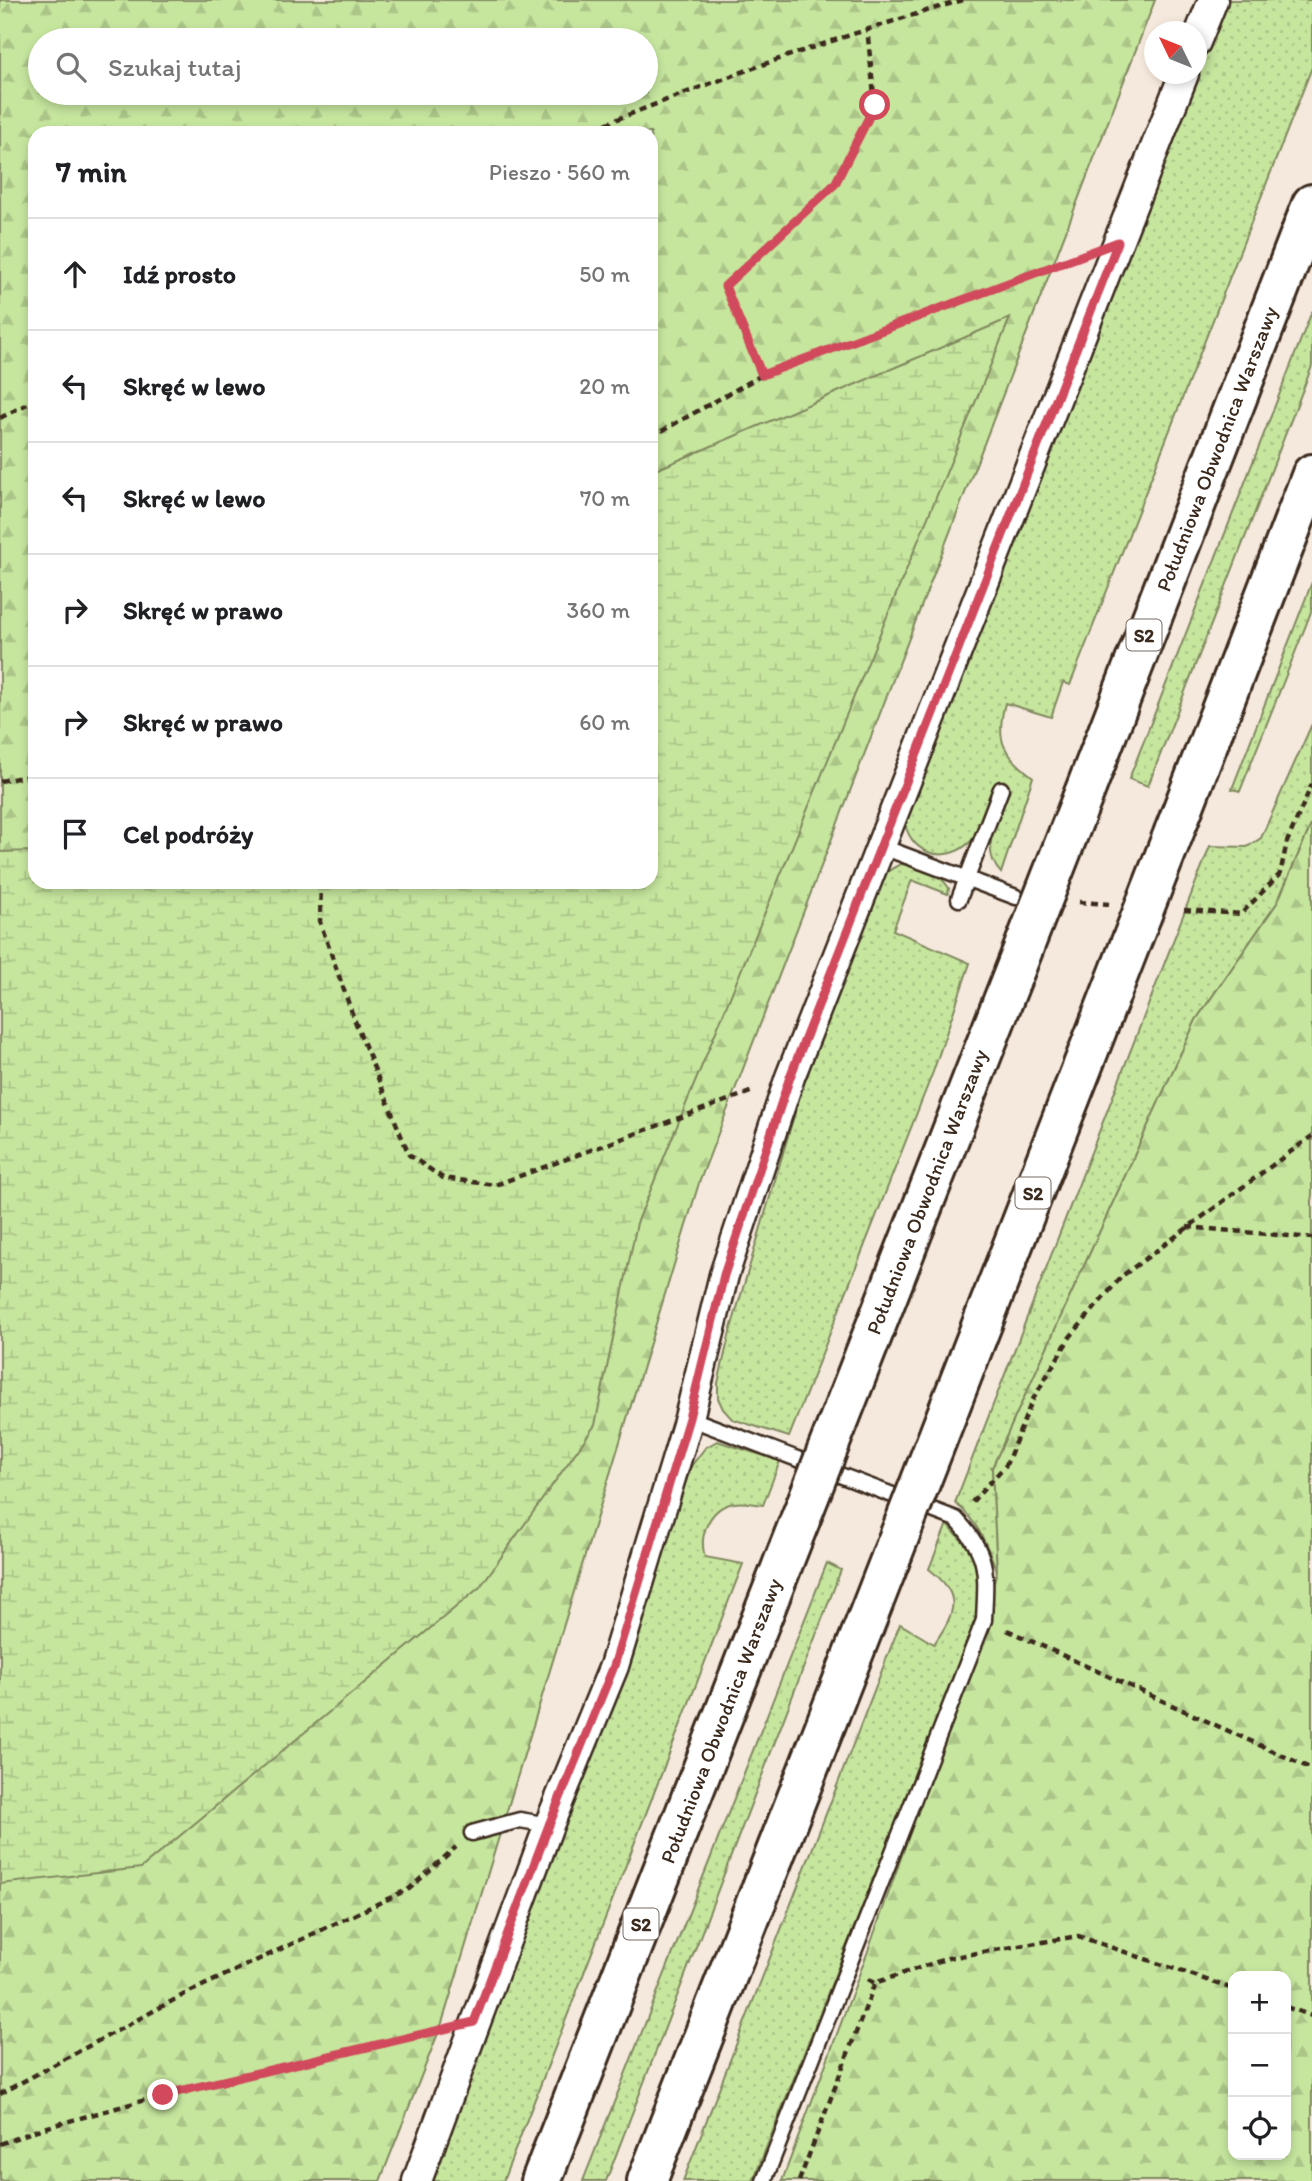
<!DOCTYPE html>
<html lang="pl">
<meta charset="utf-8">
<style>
:root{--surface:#fff;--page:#f2f2f2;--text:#202124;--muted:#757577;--line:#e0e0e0}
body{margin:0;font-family:Itim,sans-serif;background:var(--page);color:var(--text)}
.controls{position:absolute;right:21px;bottom:21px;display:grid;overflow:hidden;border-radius:14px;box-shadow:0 4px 10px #0003}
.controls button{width:63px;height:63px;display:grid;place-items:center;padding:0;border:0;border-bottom:2px solid var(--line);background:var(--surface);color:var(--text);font:35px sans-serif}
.compass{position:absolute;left:1144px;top:21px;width:63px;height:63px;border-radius:50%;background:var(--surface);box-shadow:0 4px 10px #0003;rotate:313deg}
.stop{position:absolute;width:21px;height:21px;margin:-16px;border:5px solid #d1495b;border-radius:50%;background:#fff}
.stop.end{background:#d1495b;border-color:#fff;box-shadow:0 2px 7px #0008}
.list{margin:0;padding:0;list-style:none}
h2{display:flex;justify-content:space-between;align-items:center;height:91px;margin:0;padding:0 28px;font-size:30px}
h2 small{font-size:23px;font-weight:400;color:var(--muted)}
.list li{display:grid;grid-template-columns:46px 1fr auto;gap:21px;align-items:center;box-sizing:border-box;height:112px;padding:0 28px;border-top:2px solid var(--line)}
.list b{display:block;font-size:26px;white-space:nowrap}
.list em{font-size:23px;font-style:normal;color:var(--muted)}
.icon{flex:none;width:38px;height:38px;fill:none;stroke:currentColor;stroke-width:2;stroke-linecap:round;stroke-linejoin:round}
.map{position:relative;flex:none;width:1312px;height:2181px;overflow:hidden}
.search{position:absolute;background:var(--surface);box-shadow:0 4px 10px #0003;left:28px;top:28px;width:630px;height:77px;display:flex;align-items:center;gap:18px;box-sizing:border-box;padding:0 24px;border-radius:38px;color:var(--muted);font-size:26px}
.panel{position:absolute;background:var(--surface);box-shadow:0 4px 10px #0003;left:28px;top:126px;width:630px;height:763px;border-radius:21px}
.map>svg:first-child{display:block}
.grass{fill:url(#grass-dots);stroke:#80885e;stroke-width:2}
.forest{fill:url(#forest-firs);stroke:#80885e;stroke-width:2;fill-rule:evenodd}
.wetland{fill:url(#wetland-marsh);stroke:#80885e;stroke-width:2}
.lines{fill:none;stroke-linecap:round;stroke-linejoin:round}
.service-casing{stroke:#3b2a1e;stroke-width:19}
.minor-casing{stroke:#3b2a1e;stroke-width:33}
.motorway-casing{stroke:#3b2a1e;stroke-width:44}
.path{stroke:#3b2a1e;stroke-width:4.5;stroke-dasharray:7 5;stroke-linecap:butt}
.service{stroke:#fff;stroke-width:14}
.minor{stroke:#fff;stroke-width:28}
.motorway{stroke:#fff;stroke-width:38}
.motorway-bridge-casing{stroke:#3b2a1e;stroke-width:44;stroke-linecap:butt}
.motorway-bridge{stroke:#fff;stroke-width:38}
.route{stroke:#d1495b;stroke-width:9}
.labels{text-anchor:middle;stroke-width:5;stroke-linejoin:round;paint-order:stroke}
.shield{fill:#fff;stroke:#766a62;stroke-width:2}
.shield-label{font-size:19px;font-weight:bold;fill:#3b2a1e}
.street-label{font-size:21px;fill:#3b2a1e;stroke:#fff}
</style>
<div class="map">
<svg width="1312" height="2181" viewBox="0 0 1312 2181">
<defs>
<pattern id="grass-dots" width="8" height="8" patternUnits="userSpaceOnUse" patternTransform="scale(1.75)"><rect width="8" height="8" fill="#c6e69e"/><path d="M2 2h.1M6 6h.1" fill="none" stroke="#abc588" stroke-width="1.8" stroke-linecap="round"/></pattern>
<pattern id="forest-firs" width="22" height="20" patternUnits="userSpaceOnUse" patternTransform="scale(1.75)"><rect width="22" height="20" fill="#c6e69e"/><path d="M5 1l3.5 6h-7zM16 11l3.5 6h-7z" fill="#abc588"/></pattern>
<pattern id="wetland-marsh" width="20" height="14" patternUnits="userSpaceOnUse" patternTransform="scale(1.75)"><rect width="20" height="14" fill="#c6e69e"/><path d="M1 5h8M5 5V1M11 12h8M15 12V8" fill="none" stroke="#abc588"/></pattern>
</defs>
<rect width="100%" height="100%" fill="#f5e8dd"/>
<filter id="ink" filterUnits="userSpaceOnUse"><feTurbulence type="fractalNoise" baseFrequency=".0143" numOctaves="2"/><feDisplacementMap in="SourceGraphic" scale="14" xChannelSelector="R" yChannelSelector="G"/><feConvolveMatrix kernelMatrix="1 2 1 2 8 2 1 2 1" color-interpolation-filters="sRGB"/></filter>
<g filter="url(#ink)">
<g class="grass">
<path d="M1227,0H1312V67L1070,685L1063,682L1051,717L1005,703C995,741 1003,754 1033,777L1001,873C978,849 999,817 1009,792L995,787C988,803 984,828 971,841C945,867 907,853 904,817L1097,320Z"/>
<polygon points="1312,311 1312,366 1148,786 1129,779"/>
<polygon points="1312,582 1312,609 1306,625 1240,791 1232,789"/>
<path d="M1312,724V823L1277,903L1196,1020L992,1468L997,1571C986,1544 978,1521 955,1503L1210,846L1247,847L1261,838Z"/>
<path d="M901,864C922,867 937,870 949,888L948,894L912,880L893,930L970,963L933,1072L789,1437L732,1419L723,1409L718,1398V1383L730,1332L804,1082L872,891C880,878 887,870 901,864Z"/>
<path d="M717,1441L780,1461L763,1505C753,1504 744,1501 734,1503C710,1507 698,1535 705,1557L743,1564L503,2181H426L692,1465L705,1448Z"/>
<path d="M947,1524C957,1537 977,1553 980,1570C984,1589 977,1612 972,1631L753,2181H683L900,1624L934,1644C956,1612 963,1595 929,1569Z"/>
<polygon points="827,1563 841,1570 606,2181 583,2181"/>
</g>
<g class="forest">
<path d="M0,0H1155L699,1183L442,2023L380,2181H0ZM40,40H646V93H40ZM35,133H651V882H35Z"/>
<path d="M1312,823V2181H782L868,1951L975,1649L997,1571L992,1468L1196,1020L1277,903ZM1233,1976H1286V2155H1233Z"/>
</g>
<polygon class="wetland" points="1010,318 637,1223 595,1425 480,1587 141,1868 0,1884 0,852 35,851 35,882 651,882 651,472"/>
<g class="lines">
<defs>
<g id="service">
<polyline points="880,846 1016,897"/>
<polyline points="959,899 1001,789"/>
<path d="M689,1418L956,1519C990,1555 986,1573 984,1620L764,2181"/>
<polyline points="472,1833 520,1820 549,1825"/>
</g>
<g id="minor">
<polyline points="1196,42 1213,0"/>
<polyline points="417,2181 549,1825 614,1666 689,1418 724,1275 790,1077 1184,74"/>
</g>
<g id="motorway">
<polyline points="1083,796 1312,204"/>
<polyline points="1174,832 1312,474"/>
<polyline points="541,2181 800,1520"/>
<polyline points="647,2181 892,1555"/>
</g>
</defs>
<use href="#service" class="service-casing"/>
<use href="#minor" class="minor-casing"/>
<use href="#motorway" class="motorway-casing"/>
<g class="path">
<path d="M583,133C708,82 834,38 963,0"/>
<polyline points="762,375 725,286 835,184 875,105 867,28"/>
<polyline points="0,418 35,400"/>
<polyline points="651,437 762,375 1078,257"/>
<polyline points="0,781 35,775"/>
<polyline points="321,882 320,922 353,1016 409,1155 443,1178 495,1185 753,1091"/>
<polyline points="1079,902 1109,904"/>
<polyline points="1184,910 1241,914 1280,874 1287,842 1312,784"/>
<polyline points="1187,1227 1312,1238"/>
<polyline points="972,1502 1006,1465 1032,1401 1070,1337 1122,1276 1312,1136"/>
<polyline points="1007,1630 1312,1769"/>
<polyline points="868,1979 875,1983 948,1958 1078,1936 1233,1989"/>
<polyline points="1286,2007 1312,2016"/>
<polyline points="0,2094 185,1994 409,1889 456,1847"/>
<polyline points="0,2144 37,2130 163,2095 439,2030"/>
<polyline points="799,2181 875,1983"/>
</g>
<use href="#service" class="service"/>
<use href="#minor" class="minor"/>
<use href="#motorway" class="motorway"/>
<defs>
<g id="motorway-bridge">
<polyline points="800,1520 1083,796"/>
<polyline points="892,1555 1174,832"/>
</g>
</defs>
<use href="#motorway-bridge" class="motorway-bridge-casing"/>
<use href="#motorway-bridge" class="motorway-bridge"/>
</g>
</g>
<g class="lines" filter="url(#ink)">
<polyline class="route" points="163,2095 474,2022 549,1825 614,1666 689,1418 724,1275 790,1077 1118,242 762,375 725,286 835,184 875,105"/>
</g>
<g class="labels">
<g class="shield">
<rect x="1126.5" y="619.5" width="35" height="31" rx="5"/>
<rect x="1015.5" y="1177.5" width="35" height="31" rx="5"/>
<rect x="623.5" y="1908.5" width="35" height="31" rx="5"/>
</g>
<g class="shield-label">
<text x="1144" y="642">S2</text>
<text x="1033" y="1200">S2</text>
<text x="641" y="1931">S2</text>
</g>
<g class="street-label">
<text transform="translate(1217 449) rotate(-69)" y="7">Południowa Obwodnica Warszawy</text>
<text transform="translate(927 1192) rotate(-69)" y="7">Południowa Obwodnica Warszawy</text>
<text transform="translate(721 1721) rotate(-69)" y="7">Południowa Obwodnica Warszawy</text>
</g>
</g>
</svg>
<div class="controls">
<button>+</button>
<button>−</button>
<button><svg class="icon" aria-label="locate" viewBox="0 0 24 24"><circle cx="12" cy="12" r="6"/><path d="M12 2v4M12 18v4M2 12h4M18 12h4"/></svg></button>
</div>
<svg class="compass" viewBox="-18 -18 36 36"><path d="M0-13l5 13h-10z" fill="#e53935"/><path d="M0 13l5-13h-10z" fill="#757577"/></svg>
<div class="stop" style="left:875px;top:105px"></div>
<div class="stop end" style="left:163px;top:2095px"></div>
<div class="search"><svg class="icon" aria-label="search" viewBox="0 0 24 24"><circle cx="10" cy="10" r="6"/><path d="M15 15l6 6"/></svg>Szukaj tutaj</div>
<section class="panel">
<h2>7 min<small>Pieszo · 560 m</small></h2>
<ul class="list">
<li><svg class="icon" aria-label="ahead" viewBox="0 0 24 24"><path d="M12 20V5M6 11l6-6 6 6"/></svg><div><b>Idź prosto</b></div><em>50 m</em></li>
<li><svg class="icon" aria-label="left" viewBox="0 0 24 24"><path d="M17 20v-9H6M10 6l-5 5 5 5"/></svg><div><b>Skręć w lewo</b></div><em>20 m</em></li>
<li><svg class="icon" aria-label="left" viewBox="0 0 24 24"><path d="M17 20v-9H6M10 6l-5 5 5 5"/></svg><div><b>Skręć w lewo</b></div><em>70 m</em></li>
<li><svg class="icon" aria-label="right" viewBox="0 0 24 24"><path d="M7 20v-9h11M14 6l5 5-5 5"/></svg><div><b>Skręć w prawo</b></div><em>360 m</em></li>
<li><svg class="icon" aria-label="right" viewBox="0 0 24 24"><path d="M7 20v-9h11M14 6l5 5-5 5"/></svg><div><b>Skręć w prawo</b></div><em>60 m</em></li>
<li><svg class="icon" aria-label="arrive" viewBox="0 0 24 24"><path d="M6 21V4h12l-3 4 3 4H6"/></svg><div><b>Cel podróży</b></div></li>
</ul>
</section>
</div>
